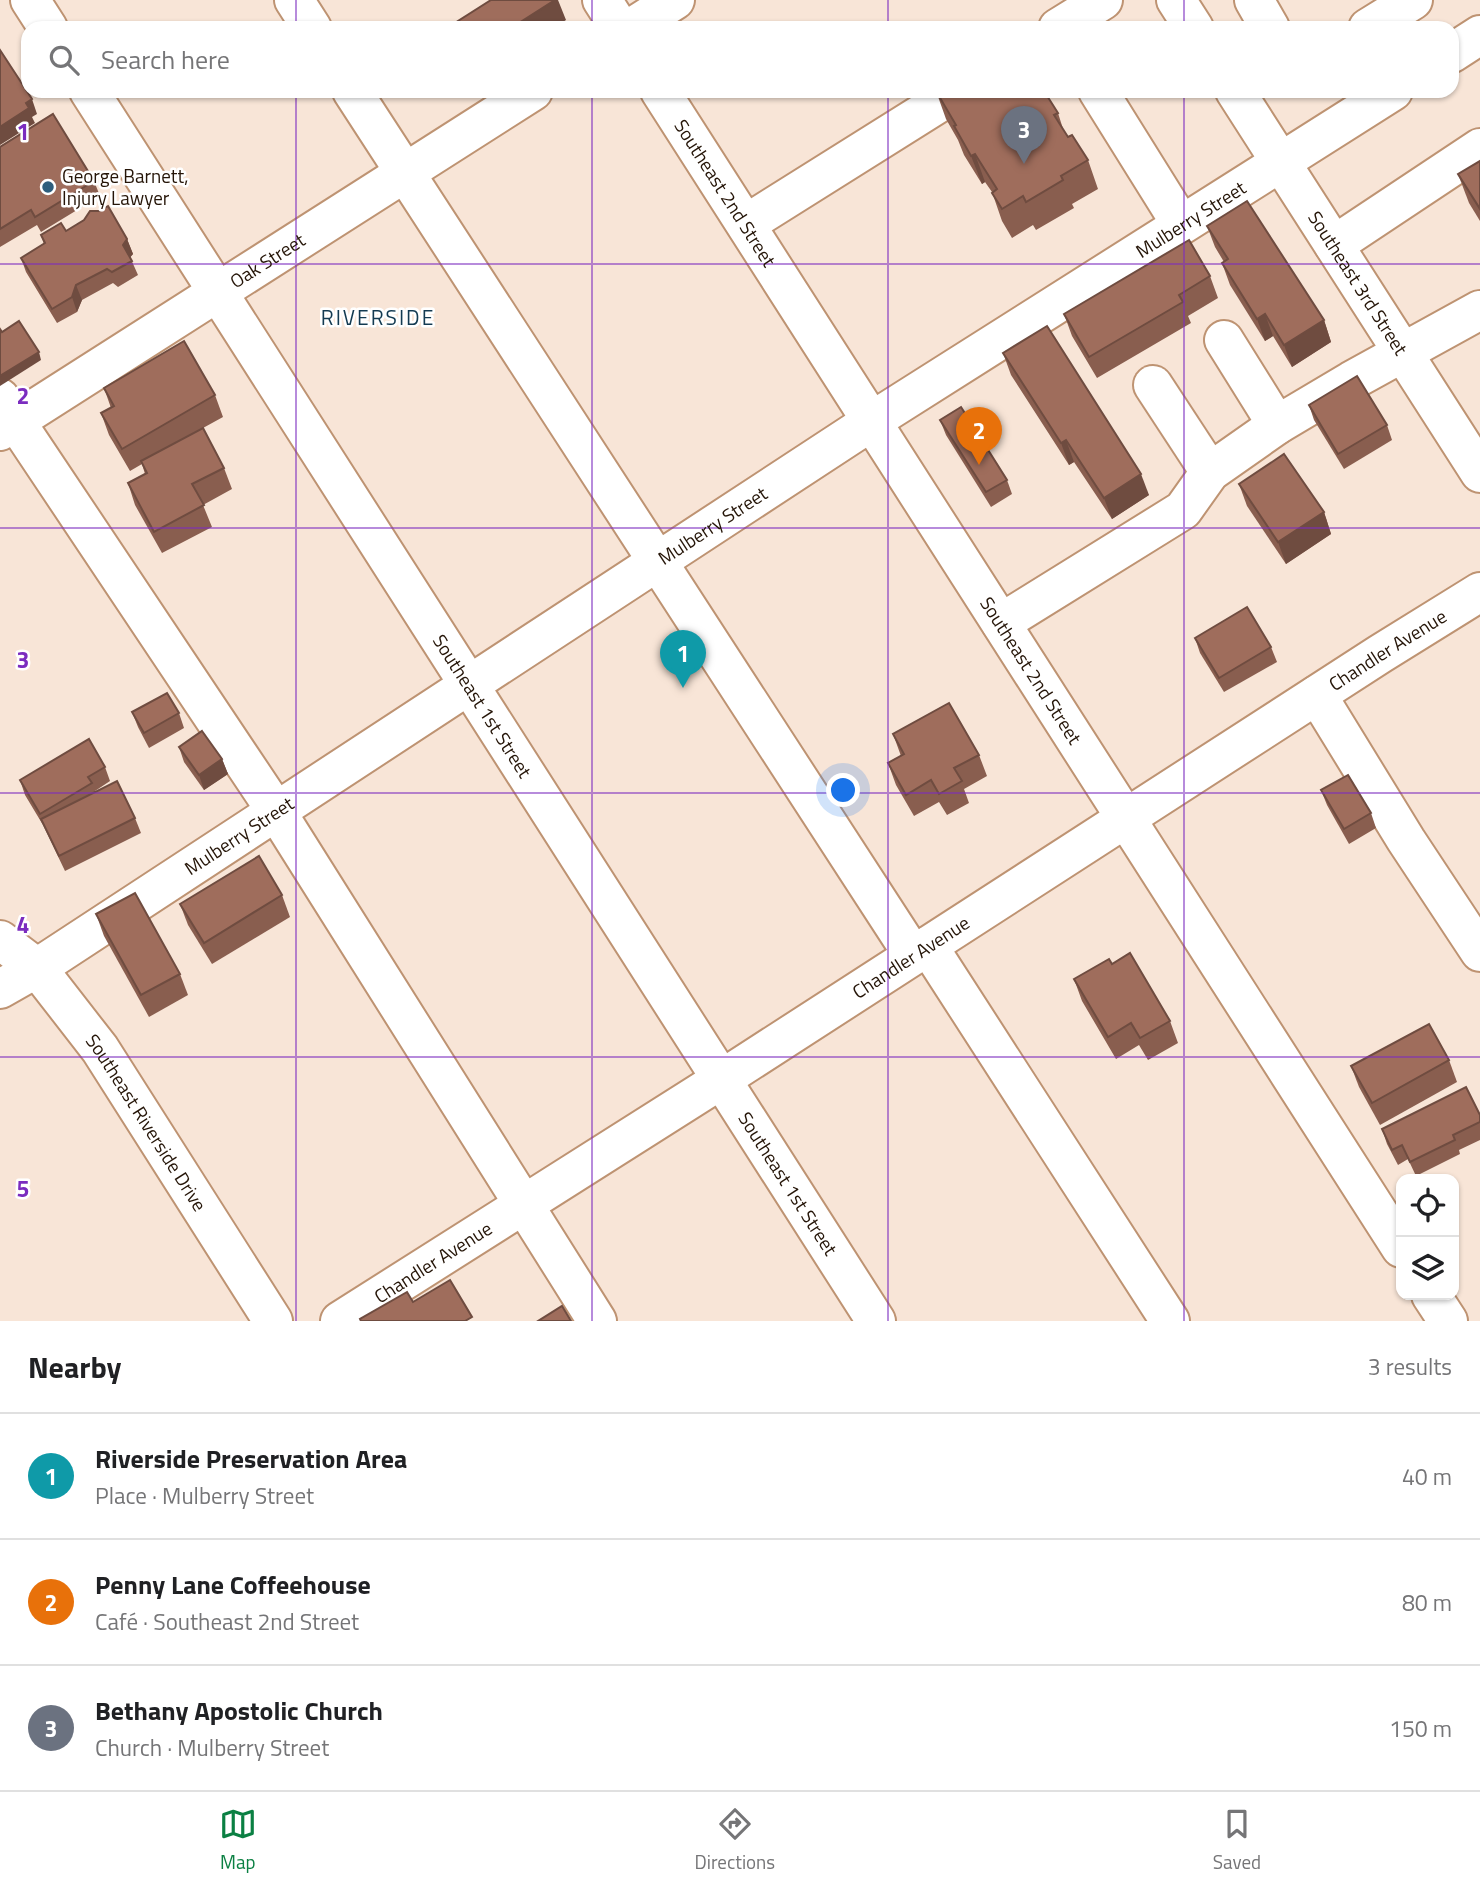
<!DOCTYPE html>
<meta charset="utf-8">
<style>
:root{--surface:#fff;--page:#f6f6f6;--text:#202124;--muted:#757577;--line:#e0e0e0;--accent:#0b8043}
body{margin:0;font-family:"Titillium Web",sans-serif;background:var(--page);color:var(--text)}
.controls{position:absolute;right:21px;bottom:21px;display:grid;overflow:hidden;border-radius:14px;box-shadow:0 2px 5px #0004}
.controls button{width:63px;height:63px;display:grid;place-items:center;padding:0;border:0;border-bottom:2px solid var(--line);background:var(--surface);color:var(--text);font:35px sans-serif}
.you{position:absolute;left:844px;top:791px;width:24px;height:24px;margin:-18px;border:5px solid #fff;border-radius:50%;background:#1a73e8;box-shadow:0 0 0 10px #1a73e833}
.badge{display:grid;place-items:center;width:46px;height:46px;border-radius:50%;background:var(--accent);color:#fff;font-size:23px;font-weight:700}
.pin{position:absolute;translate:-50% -58px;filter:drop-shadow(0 2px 4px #0008)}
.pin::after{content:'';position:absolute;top:37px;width:24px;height:21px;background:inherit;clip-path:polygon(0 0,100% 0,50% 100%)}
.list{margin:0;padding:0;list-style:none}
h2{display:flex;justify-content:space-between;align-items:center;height:91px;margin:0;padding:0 28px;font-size:30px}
h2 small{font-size:23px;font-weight:400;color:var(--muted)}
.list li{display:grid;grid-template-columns:46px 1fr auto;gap:21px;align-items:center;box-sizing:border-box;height:126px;padding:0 28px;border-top:2px solid var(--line)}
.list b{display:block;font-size:26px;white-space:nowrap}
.list p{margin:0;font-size:23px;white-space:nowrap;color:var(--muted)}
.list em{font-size:23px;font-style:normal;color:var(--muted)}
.icon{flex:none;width:38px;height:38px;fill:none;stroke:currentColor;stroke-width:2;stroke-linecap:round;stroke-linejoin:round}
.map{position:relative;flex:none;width:1480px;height:1321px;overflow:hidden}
.search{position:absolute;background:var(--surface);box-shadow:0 2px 5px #0004;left:21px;right:21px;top:21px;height:77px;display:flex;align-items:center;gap:18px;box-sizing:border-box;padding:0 24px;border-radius:21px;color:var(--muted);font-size:26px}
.sheet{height:469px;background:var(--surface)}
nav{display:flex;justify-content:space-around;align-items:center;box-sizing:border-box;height:98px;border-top:2px solid var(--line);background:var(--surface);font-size:19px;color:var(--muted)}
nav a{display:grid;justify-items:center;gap:4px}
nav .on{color:var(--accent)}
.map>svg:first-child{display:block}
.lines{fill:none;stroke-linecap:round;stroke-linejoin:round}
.minor-casing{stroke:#be9372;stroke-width:42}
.minor{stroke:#fff;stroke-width:38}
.wall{fill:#895e4f}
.shaded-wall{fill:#6f4c40}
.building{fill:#9f6d5c;stroke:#6f4c40;stroke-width:2}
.grid{fill:none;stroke:#7b2cbf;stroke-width:2;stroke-opacity:0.55}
.poi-dot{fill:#2e5e7d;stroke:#fff;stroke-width:2.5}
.labels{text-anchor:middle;stroke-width:5;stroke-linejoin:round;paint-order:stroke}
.poi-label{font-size:19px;fill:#251508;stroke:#fff;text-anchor:start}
.street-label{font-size:19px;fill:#251508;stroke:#fff}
.neighbourhood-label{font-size:21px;letter-spacing:2px;fill:#133a51;stroke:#fff}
.grid-label{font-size:23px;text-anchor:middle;font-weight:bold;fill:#7b2cbf;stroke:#fff;stroke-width:5;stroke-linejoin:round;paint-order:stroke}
</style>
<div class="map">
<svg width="1480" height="1321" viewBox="0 0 1480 1321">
<rect width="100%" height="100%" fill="#f8e5d7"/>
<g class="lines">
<defs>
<g id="minor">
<polyline points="30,0 48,28"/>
<polyline points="294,0 312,28"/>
<polyline points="602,0 620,28"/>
<polyline points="1176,0 1194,28"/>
<polyline points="1254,0 1270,28"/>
<polyline points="631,28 675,0"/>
<polyline points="1058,28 1103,0"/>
<polyline points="1368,28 1413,0"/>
<polyline points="1452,53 1480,35"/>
<path id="s1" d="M89,91L876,1321"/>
<polyline points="352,91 913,955"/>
<path id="s2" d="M660,91L1401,1248"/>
<polyline points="1098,91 1181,224"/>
<path id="s3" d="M1235,91L1480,473"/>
<polyline points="746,224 958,91"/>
<polyline points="1334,245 1480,148"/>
<polyline points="1224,340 1277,425"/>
<polyline points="1153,385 1210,472"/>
<polyline points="0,398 276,811 597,1321"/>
<path id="s4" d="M0,431L533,91"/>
<polyline points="1001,623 1183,510 1210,472 1277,425 1351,381 1480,310"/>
<polyline points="1317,695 1406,840 1480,952"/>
<path id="s5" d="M0,940L37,968L100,1049L273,1321"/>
<polyline points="928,946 1170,1321"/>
<path id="s6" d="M0,989L37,968L872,421L1393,91"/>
<polyline points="1431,1295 1448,1321"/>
<path id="s7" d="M340,1321L722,1079L1380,654L1480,592"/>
</g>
</defs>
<use href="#minor" class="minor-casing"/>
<use href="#minor" class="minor"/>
</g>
<g class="wall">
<polygon points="936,91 1058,113 1064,132 1068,137 1088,160 1098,189 1072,204 1074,208 1036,230 1033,225 1012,238 1002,221 992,192 985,182 982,184 964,155 958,140 946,119"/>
<polygon points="0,147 94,181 100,196 41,232 37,225 0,247"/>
<polygon points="1480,161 1480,221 1469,203 1458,174"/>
<polygon points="1207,226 1324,320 1331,342 1292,367 1273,336 1265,341 1230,285 1222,263 1224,262 1215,247"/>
<polygon points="66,231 127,239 133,254 130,257 138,275 118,287 113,283 82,300 77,312 57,323 26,272 21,258 44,244 41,235"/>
<polygon points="1210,276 1218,298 1188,316 1191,323 1097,378 1072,336 1064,314"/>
<polygon points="1003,353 1149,495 1112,519 1074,462 1069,465 1011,375"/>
<polygon points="104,388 215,395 223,417 203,428 224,468 232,489 203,505 212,527 162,553 135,505 128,483 145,474 142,464 130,471 109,435 101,413 111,408"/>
<polygon points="1309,405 1387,425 1392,440 1344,469 1314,420"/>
<polygon points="940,420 1007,480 1012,494 991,507 946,435"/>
<polygon points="1239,484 1324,512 1331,534 1286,564 1247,506"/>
<polygon points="1195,638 1271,647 1277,662 1224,692 1200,653"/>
<polygon points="132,712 179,713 184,728 149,748 138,727"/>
<polygon points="893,734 979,755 987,776 964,789 969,803 947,815 939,802 914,816 896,785 888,763 901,756"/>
<polygon points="179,747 222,759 228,774 204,790 184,762"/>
<polygon points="105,767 110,781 95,791 95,792 135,818 141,833 65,871 43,825 25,795 20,780"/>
<polygon points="1321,790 1371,813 1376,828 1349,844 1327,805"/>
<polygon points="282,895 290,917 212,964 188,925 180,904"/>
<polygon points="96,914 180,974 188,995 149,1017 104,936"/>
<polygon points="1112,964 1170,1021 1178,1043 1148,1060 1139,1045 1116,1059 1082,1001 1074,979"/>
<polygon points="1449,1060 1457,1082 1380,1125 1359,1087 1351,1066"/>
<polygon points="1480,1115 1480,1140 1459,1150 1460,1154 1416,1176 1408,1159 1398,1165 1387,1144 1382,1129"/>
</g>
<g class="shaded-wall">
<polygon points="555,0 558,0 566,20 554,28 511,28"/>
<polygon points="32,99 37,114 32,117 35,123 0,145 0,127 26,103"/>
<polygon points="975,154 985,182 982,184 971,156"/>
<polygon points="127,239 133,254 128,260 123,245"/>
<polygon points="76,285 82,300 77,312 72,297"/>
<polygon points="1265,314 1273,336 1265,341 1257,319"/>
<polygon points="1324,320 1331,342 1292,367 1284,345"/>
<polygon points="39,352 41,360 0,386 0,376"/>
<polygon points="1066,440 1074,462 1069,465 1061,443"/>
<polygon points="1141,474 1149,495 1112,519 1104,498"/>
<polygon points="1324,512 1331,534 1286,564 1278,542"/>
<polygon points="222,759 228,774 204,790 199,775"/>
</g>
<g class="building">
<polygon points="491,0 555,0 511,28 447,28"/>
<polygon points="0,50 32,99 26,103 29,108 0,127"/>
<polygon points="936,91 1044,91 1058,113 1054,115 1068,137 1072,135 1088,160 1061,176 1063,180 1026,202 1023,196 1002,209 992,193 997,189 975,154 971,156 954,126 956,125"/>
<polygon points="53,114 94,181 35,217 31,210 0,229 0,147"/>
<polygon points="1480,161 1480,209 1458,174"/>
<polygon points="1247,201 1324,320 1284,345 1265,314 1257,319 1222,263 1228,259 1207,226"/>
<polygon points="108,206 127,239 123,245 132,261 112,272 107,269 76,285 72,297 52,309 21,258 45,243 41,235 61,223 66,231 84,220 90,211 99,211"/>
<polygon points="1189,240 1210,276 1179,295 1183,302 1089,357 1064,314"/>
<polygon points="19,321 39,352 0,376 0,329 2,332"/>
<polygon points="1047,326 1141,474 1104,498 1066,440 1061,443 1003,353"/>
<polygon points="184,341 215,395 122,449 101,413 114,406 104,388"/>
<polygon points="1357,376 1387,425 1338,454 1309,405"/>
<polygon points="961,407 1007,480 986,492 940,420"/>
<polygon points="203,428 224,468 192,484 204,505 154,532 128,483 147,473 141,461"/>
<polygon points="1284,454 1324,512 1278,542 1239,484"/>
<polygon points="1247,607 1271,647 1219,678 1195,638"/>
<polygon points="167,693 179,713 144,733 132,712"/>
<polygon points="949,703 979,755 954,768 962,781 939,794 931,780 906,795 888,763 904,754 893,734"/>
<polygon points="202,731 222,759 199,775 179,747"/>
<polygon points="89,739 105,767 88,777 92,783 40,814 20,780"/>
<polygon points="1348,775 1371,813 1344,829 1321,790"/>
<polygon points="117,781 135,818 59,856 41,819"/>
<polygon points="259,856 282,895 204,943 180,904"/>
<polygon points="135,893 180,974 141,995 96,914"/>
<polygon points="1130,953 1170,1021 1140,1038 1131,1023 1108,1037 1074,979 1109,959 1112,964"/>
<polygon points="1429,1024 1449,1060 1372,1103 1351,1066"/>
<polygon points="1466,1087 1480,1115 1480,1122 1453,1135 1455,1140 1410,1162 1402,1145 1392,1150 1382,1129"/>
<polygon points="450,1280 472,1317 465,1321 361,1321 360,1319 407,1292 413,1302"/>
<polygon points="562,1306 571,1321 538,1321"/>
</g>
<path class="grid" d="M296,0V28M592,0V28M888,0V28M1184,0V28M296,91V1321M592,91V1321M888,91V1321M1184,91V1321M0,264H1480M0,528H1480M0,793H1480M0,1057H1480"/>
<circle class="poi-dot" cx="48" cy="187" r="7"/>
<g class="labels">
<g class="poi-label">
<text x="62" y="183">George Barnett,<tspan x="62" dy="22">Injury Lawyer</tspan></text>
</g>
<g class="street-label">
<text dy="7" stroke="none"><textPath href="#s2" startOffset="121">Southeast 2nd Street</textPath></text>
<text dy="7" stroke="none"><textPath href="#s6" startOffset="1418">Mulberry Street</textPath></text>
<text dy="7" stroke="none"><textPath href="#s4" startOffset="317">Oak Street</textPath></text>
<text dy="7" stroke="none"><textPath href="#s3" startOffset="228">Southeast 3rd Street</textPath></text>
<text dy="7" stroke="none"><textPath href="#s6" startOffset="850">Mulberry Street</textPath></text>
<text dy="7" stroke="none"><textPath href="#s7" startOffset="1244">Chandler Avenue</textPath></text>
<text dy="7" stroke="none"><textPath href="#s2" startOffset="688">Southeast 2nd Street</textPath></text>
<text dy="7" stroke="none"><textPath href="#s1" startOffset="730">Southeast 1st Street</textPath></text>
<text dy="7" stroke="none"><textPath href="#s6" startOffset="284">Mulberry Street</textPath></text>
<text dy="7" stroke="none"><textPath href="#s7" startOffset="677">Chandler Avenue</textPath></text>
<text dy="7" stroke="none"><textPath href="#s5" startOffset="236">Southeast Riverside Drive</textPath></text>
<text dy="7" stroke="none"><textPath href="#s1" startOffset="1297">Southeast 1st Street</textPath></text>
<text dy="7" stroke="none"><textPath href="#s7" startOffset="110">Chandler Avenue</textPath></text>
</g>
<g class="neighbourhood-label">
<text x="378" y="325">RIVERSIDE</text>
</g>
</g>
<g class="grid-label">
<text x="23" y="140">1</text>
<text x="23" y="404">2</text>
<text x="23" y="668">3</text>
<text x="23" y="933">4</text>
<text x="23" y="1197">5</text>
</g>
</svg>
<div class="controls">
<button><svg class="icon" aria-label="locate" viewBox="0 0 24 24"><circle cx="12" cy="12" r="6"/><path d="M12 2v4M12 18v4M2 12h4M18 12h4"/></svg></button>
<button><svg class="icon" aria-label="layers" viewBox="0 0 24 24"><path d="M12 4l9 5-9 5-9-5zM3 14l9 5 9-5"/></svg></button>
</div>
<div class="you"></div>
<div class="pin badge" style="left:683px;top:688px;background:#0f9aa8">1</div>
<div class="pin badge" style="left:979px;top:465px;background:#e8710a">2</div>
<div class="pin badge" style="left:1024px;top:164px;background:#6b7280">3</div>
<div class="search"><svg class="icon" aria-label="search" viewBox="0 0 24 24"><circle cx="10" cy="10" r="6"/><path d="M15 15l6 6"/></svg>Search here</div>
</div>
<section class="sheet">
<h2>Nearby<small>3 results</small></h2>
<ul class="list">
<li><span class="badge" style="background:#0f9aa8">1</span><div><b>Riverside Preservation Area</b><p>Place · Mulberry Street</p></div><em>40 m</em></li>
<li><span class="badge" style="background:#e8710a">2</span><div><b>Penny Lane Coffeehouse</b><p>Café · Southeast 2nd Street</p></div><em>80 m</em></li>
<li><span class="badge" style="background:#6b7280">3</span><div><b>Bethany Apostolic Church</b><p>Church · Mulberry Street</p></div><em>150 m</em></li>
</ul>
</section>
<nav>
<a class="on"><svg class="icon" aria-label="map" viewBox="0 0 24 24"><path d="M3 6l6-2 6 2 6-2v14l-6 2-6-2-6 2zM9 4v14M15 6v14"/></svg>Map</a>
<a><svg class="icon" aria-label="directions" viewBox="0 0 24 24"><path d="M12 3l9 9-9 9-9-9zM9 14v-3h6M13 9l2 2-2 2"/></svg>Directions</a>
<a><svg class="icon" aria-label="saved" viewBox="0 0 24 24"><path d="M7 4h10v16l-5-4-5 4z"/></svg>Saved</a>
</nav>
